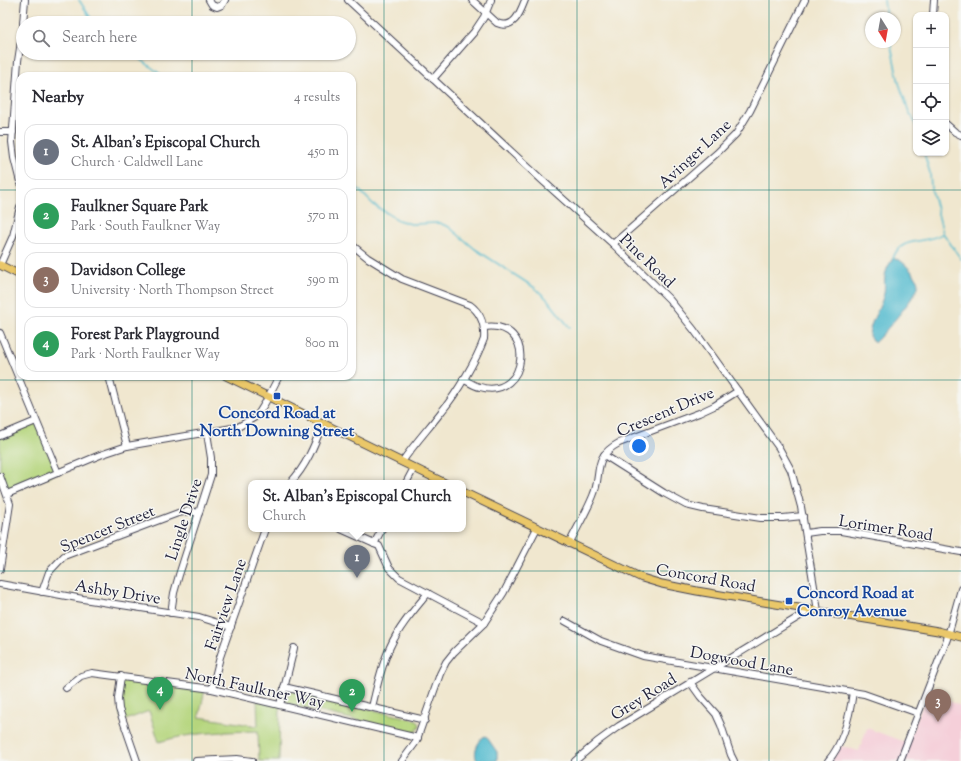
<!DOCTYPE html>
<meta charset="utf-8">
<style>
:root{--surface:#fff;--page:#f2f2f3;--text:#2b2b33;--muted:#7c7c81;--line:#e1e1e2;--accent:#ea580c}
body{margin:0;font-family:"Sorts Mill Goudy",serif;background:var(--page);color:var(--text)}
.controls{position:absolute;right:12px;top:12px;display:grid;overflow:hidden;border-radius:8px;box-shadow:0 1px 3px #0004}
.controls button{width:36px;height:36px;display:grid;place-items:center;padding:0;border:0;border-bottom:1px solid var(--line);background:var(--surface);color:var(--text);font:20px sans-serif}
.compass{position:absolute;left:865px;top:12px;width:36px;height:36px;border-radius:50%;background:var(--surface);box-shadow:0 1px 3px #0004;rotate:169deg}
.you{position:absolute;left:639px;top:446px;width:14px;height:14px;margin:-10px;border:3px solid #fff;border-radius:50%;background:#1a73e8;box-shadow:0 0 0 6px #1a73e833}
.badge{display:grid;place-items:center;width:26px;height:26px;border-radius:50%;background:var(--accent);color:#fff;font-size:13px;font-weight:700}
.pin{position:absolute;translate:-50% -33px;filter:drop-shadow(0 1px 2px #0008)}
.pin::after{content:'';position:absolute;top:21px;width:14px;height:12px;background:inherit;clip-path:polygon(0 0,100% 0,50% 100%)}
.popup{position:absolute;left:248px;top:480px;width:218px;height:52px;box-sizing:border-box;display:grid;place-content:center;border-radius:8px;background:var(--surface);filter:drop-shadow(0 1px 3px #0005);font-size:13px;white-space:nowrap;color:var(--muted)}
.popup b{font-size:15px;color:var(--text)}
.popup::after{content:'';position:absolute;left:50%;top:100%;margin-left:-8px;border:8px solid transparent;border-top-color:var(--surface)}
.list{margin:0;padding:0;list-style:none}
h2{display:flex;justify-content:space-between;align-items:center;height:52px;margin:0;padding:0 16px;font-size:17px}
h2 small{font-size:13px;font-weight:400;color:var(--muted)}
.list li{display:grid;grid-template-columns:26px 1fr auto;gap:12px;align-items:center;box-sizing:border-box;height:56px;margin:0 8px 8px;padding:0 8px;border:1px solid var(--line);border-radius:12px}
.list b{display:block;font-size:15px;white-space:nowrap}
.list p{margin:0;font-size:13px;white-space:nowrap;color:var(--muted)}
.list em{font-size:13px;font-style:normal;color:var(--muted)}
.icon{flex:none;width:22px;height:22px;fill:none;stroke:currentColor;stroke-width:2;stroke-linecap:round;stroke-linejoin:round}
.map{position:relative;flex:none;width:961px;height:761px;overflow:hidden}
.search{position:absolute;background:var(--surface);box-shadow:0 1px 3px #0004;left:16px;top:16px;width:340px;height:44px;display:flex;align-items:center;gap:10px;box-sizing:border-box;padding:0 14px;border-radius:22px;color:var(--muted);font-size:15px}
.panel{position:absolute;background:var(--surface);box-shadow:0 1px 3px #0004;left:16px;top:72px;width:340px;height:308px;border-radius:12px}
.map>svg:first-child{display:block}
.built{fill:#f5cfd9}
.green{fill:#b5d57d;stroke:#6c7c5c}
.water{fill:#51bace;stroke:#3a6e84}
.lines{fill:none;stroke-linecap:round;stroke-linejoin:round}
.stream{stroke:#51bace;stroke-width:1.5}
.minor-casing{stroke:#414051;stroke-width:8}
.major-casing{stroke:#414051;stroke-width:9}
.minor{stroke:#fff;stroke-width:6}
.major{stroke:#eac769;stroke-width:7}
.grid{fill:none;stroke:#0f766e;stroke-width:1;stroke-opacity:0.55}
.transit-dot{fill:#1a4fb4;stroke:#f6f6f2;stroke-width:1.5}
.labels{text-anchor:middle;stroke-width:3;stroke-linejoin:round;paint-order:stroke}
.street-label{font-size:16px;fill:#22223b;stroke:#f6f6f2}
.transit-label{font-size:16px;font-weight:bold;fill:#164399;stroke:#f6f6f2}
</style>
<div class="map">
<svg width="961" height="761" viewBox="0 0 961 761">
<rect width="100%" height="100%" fill="#f6f6f2"/>
<filter id="ink" filterUnits="userSpaceOnUse"><feTurbulence type="fractalNoise" baseFrequency=".025" numOctaves="2"/><feDisplacementMap in="SourceGraphic" scale="8" xChannelSelector="R" yChannelSelector="G"/><feConvolveMatrix kernelMatrix="1 2 1 2 8 2 1 2 1" color-interpolation-filters="sRGB"/></filter>
<filter id="wash" filterUnits="userSpaceOnUse"><feTurbulence type="fractalNoise" baseFrequency=".012" numOctaves="4" result="noise"/><feDisplacementMap in="SourceGraphic" scale="16" xChannelSelector="R" yChannelSelector="G"/><feGaussianBlur stdDeviation="0.9" result="paint"/><feColorMatrix in="noise" values="0 0 0 0 0 0 0 0 0 0 0 0 0 0 0 0 0 1.4 0 .05"/><feComposite in="paint" operator="in"/></filter>
<g filter="url(#wash)">
<rect width="100%" height="100%" fill="#f0e7cf"/>
<polygon class="built" points="928,692 961,706 961,761 831,761 841,746 859,751 867,728 907,743"/>
<g class="green">
<polygon points="36,422 57,473 8,493 0,474 0,437"/>
<path d="M121,677L205,689L199,717L258,726L257,700L280,705L279,761H259L258,731C224,732 191,732 159,742L149,711L123,721L120,715Z"/>
<polygon points="291,691 417,720 420,725 416,732 411,733 288,704 286,702 288,693"/>
</g>
<g class="water">
<path d="M893,258C896,260 898,259 901,261C907,266 915,274 917,280C918,282 918,285 918,287C916,296 882,336 874,343L869,336C870,321 879,311 883,297C886,289 883,280 886,272C887,267 891,262 893,258Z"/>
<path d="M486,736L497,752V761H477C473,752 477,744 483,737Z"/>
</g>
<g class="lines">
<g class="stream">
<polyline points="79,0 94,23"/>
<polyline points="884,0 886,18"/>
<polyline points="890,42 899,83 910,115 912,116 916,126"/>
<polyline points="126,53 139,58 163,76"/>
<polyline points="924,153 930,173 931,187 943,233 961,259"/>
<polyline points="352,183 374,205 398,220 411,224 439,223 449,227 475,249 535,288 547,299 570,328"/>
<path d="M893,259C899,235 928,245 943,233"/>
</g>
</g>
</g>
<g filter="url(#ink)">
<g class="lines">
<defs>
<g id="minor">
<polyline points="209,0 212,5 217,7 222,5 225,0"/>
<polyline points="348,0 543,181 613,244 669,299 694,330 779,448 791,470 801,507 818,611"/>
<path d="M472,0L497,23C514,30 520,13 525,0"/>
<polyline points="933,15 934,0"/>
<polyline points="23,23 25,0"/>
<polyline points="433,79 474,32 484,17 491,0"/>
<polyline points="946,124 955,132 961,135"/>
<polyline points="0,132 13,132"/>
<polyline points="20,182 14,158 12,142 18,61 23,28"/>
<polyline points="613,244 717,153 736,134 750,111 805,0"/>
<path d="M352,245L368,258L402,279L470,305C481,313 485,326 484,339C476,361 457,393 442,411C429,428 414,444 402,462"/>
<polyline points="0,265 13,236 20,207"/>
<polyline points="0,333 58,473"/>
<polyline points="109,376 127,446"/>
<path d="M463,379C469,382 474,386 480,387C529,401 537,319 484,327"/>
<polyline points="0,436 36,421"/>
<polyline points="604,455 664,493 686,505 703,509 761,518 783,518 803,516"/>
<polyline points="0,476 10,504 0,569"/>
<path d="M290,483C306,467 315,444 323,423"/>
<polyline points="406,483 414,468"/>
<polyline points="7,494 100,455 127,446 238,427 257,416 265,403 279,376"/>
<polyline points="341,529 379,546 389,568 399,578 484,623"/>
<polyline points="806,533 820,531 841,531 961,552"/>
<polyline points="374,544 382,529"/>
<path d="M569,544C577,528 586,513 593,496C603,473 591,458 619,443L699,413L714,406L738,391"/>
<polyline points="0,584 83,599 199,617 231,627"/>
<polyline points="42,592 49,572 64,556 178,513 189,511 199,513"/>
<polyline points="171,613 174,593 179,575 211,475 211,458 207,433"/>
<polyline points="565,621 601,641 643,656 864,694 918,713"/>
<polyline points="121,676 118,698 119,709 137,761"/>
<polyline points="690,682 700,696 716,714 721,725 731,755 734,761"/>
<polyline points="284,687 425,720"/>
<polyline points="66,688 81,676 92,673 212,689 418,738"/>
<polyline points="212,689 220,657 265,529"/>
<polyline points="280,705 294,648"/>
<path d="M372,707C377,687 381,666 390,647C399,627 414,610 428,593"/>
<polyline points="196,761 237,759 252,761"/>
<polyline points="402,761 416,742 440,674 446,662 454,652 484,623 504,592 537,528"/>
<polyline points="575,761 597,742 619,726 810,610"/>
<path d="M828,761C843,744 850,714 853,692"/>
<polyline points="900,761 947,639 961,589"/>
</g>
<g id="major">
<polyline points="0,265 20,275"/>
<polyline points="226,376 445,483"/>
<polyline points="463,492 642,578 662,584 697,591 938,631 961,637"/>
</g>
</defs>
<use href="#minor" class="minor-casing"/>
<use href="#major" class="major-casing"/>
<use href="#minor" class="minor"/>
<use href="#major" class="major"/>
</g>
</g>
<path class="grid" d="M192,0V23M384,0V761M577,0V761M769,0V761M192,53V76M0,190H20M352,190H961M192,376V761M0,380H961M0,571H961"/>
<g class="transit-dot">
<rect x="273" y="392" width="8" height="8" rx="2"/>
<rect x="785" y="597" width="8" height="8" rx="2"/>
</g>
<g class="labels">
<g class="street-label">
<text transform="translate(694 153) rotate(-43)" y="6">Avinger Lane</text>
<text transform="translate(648 260) rotate(44)" y="6">Pine Road</text>
<text transform="translate(665 411) rotate(-23)" y="6">Crescent Drive</text>
<text transform="translate(183 519) rotate(-72)" y="6">Lingle Drive</text>
<text transform="translate(886 527) rotate(9)" y="6">Lorimer Road</text>
<text transform="translate(107 528) rotate(-22)" y="6">Spencer Street</text>
<text transform="translate(706 577) rotate(10)" y="6">Concord Road</text>
<text transform="translate(118 591) rotate(9)" y="6">Ashby Drive</text>
<text transform="translate(225 604) rotate(-71)" y="6">Fairview Lane</text>
<text transform="translate(742 660) rotate(10)" y="6">Dogwood Lane</text>
<text transform="translate(255 687) rotate(12)" y="6">North Faulkner Way</text>
<text transform="translate(643 696) rotate(-32)" y="6">Grey Road</text>
</g>
<g class="transit-label">
<text x="277" y="418">Concord Road at<tspan x="277" dy="18">North Downing Street</tspan></text>
<text x="797" y="598" text-anchor="start">Concord Road at<tspan x="797" dy="18">Conroy Avenue</tspan></text>
</g>
</g>
</svg>
<div class="controls">
<button>+</button>
<button>−</button>
<button><svg class="icon" aria-label="locate" viewBox="0 0 24 24"><circle cx="12" cy="12" r="6"/><path d="M12 2v4M12 18v4M2 12h4M18 12h4"/></svg></button>
<button><svg class="icon" aria-label="layers" viewBox="0 0 24 24"><path d="M12 4l9 5-9 5-9-5zM3 14l9 5 9-5"/></svg></button>
</div>
<svg class="compass" viewBox="-18 -18 36 36"><path d="M0-13l5 13h-10z" fill="#e53935"/><path d="M0 13l5-13h-10z" fill="#7c7c81"/></svg>
<div class="you"></div>
<div class="pin badge" style="left:357px;top:578px;background:#6b7280">1</div>
<div class="popup"><b>St. Alban's Episcopal Church</b>Church</div>
<div class="pin badge" style="left:352px;top:712px;background:#2e9e5b">2</div>
<div class="pin badge" style="left:938px;top:722px;background:#8d6e63">3</div>
<div class="pin badge" style="left:160px;top:710px;background:#2e9e5b">4</div>
<div class="search"><svg class="icon" aria-label="search" viewBox="0 0 24 24"><circle cx="10" cy="10" r="6"/><path d="M15 15l6 6"/></svg>Search here</div>
<section class="panel">
<h2>Nearby<small>4 results</small></h2>
<ul class="list">
<li><span class="badge" style="background:#6b7280">1</span><div><b>St. Alban's Episcopal Church</b><p>Church · Caldwell Lane</p></div><em>450 m</em></li>
<li><span class="badge" style="background:#2e9e5b">2</span><div><b>Faulkner Square Park</b><p>Park · South Faulkner Way</p></div><em>570 m</em></li>
<li><span class="badge" style="background:#8d6e63">3</span><div><b>Davidson College</b><p>University · North Thompson Street</p></div><em>590 m</em></li>
<li><span class="badge" style="background:#2e9e5b">4</span><div><b>Forest Park Playground</b><p>Park · North Faulkner Way</p></div><em>800 m</em></li>
</ul>
</section>
</div>
